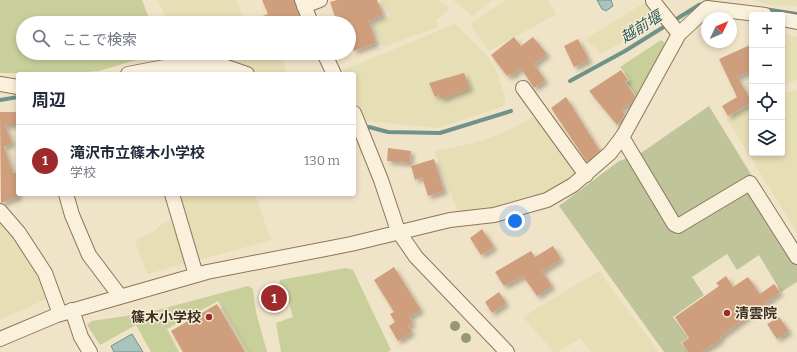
<!DOCTYPE html>
<html lang="ja">
<meta charset="utf-8">
<style>
:root{--surface:#fff;--page:#f2f2f3;--text:#1f2937;--muted:#747a83;--line:#e0e1e3;--accent:#9e2a2b}
body{margin:0;font-family:Bitter,"Noto Sans JP",serif;background:var(--page);color:var(--text)}
.controls{position:absolute;right:12px;top:12px;display:grid;overflow:hidden;border-radius:4px;box-shadow:0 2px 6px #0003}
.controls button{width:36px;height:36px;display:grid;place-items:center;padding:0;border:0;border-bottom:1px solid var(--line);background:var(--surface);color:var(--text);font:20px sans-serif}
.compass{position:absolute;left:701px;top:12px;width:36px;height:36px;border-radius:50%;background:var(--surface);box-shadow:0 2px 6px #0003;rotate:46deg}
.you{position:absolute;left:515px;top:221px;width:14px;height:14px;margin:-10px;border:3px solid #fff;border-radius:50%;background:#1a73e8;box-shadow:0 0 0 6px #1a73e833}
.badge{display:grid;place-items:center;width:26px;height:26px;border-radius:50%;background:var(--accent);color:#fff;font-size:13px;font-weight:700}
.pin{position:absolute;translate:-50% -50%;border:2px solid #fff;box-shadow:0 1px 4px #0006}
.list{margin:0;padding:0;list-style:none}
h2{display:flex;justify-content:space-between;align-items:center;height:52px;margin:0;padding:0 16px;font-size:17px}
h2 small{font-size:13px;font-weight:400;color:var(--muted)}
.list li{display:grid;grid-template-columns:26px 1fr auto;gap:12px;align-items:center;box-sizing:border-box;height:72px;padding:0 16px;border-top:1px solid var(--line)}
.list b{display:block;font-size:15px;white-space:nowrap}
.list p{margin:0;font-size:13px;white-space:nowrap;color:var(--muted)}
.list em{font-size:13px;font-style:normal;color:var(--muted)}
.icon{flex:none;width:22px;height:22px;fill:none;stroke:currentColor;stroke-width:2;stroke-linecap:round;stroke-linejoin:round}
.map{position:relative;flex:none;width:797px;height:352px;overflow:hidden}
.search{position:absolute;background:var(--surface);box-shadow:0 2px 6px #0003;left:16px;top:16px;width:340px;height:44px;display:flex;align-items:center;gap:10px;box-sizing:border-box;padding:0 14px;border-radius:22px;color:var(--muted);font-size:15px}
.panel{position:absolute;background:var(--surface);box-shadow:0 2px 6px #0003;left:16px;top:72px;width:340px;height:124px;border-radius:4px}
.map>svg:first-child{display:block}
.farmland{fill:#e6deb5}
.green{fill:#c9cf9b}
.cemetery{fill:#bfc49a}
.water{fill:#a9c4bc;stroke:#6f938a}
.lines{fill:none;stroke-linecap:round;stroke-linejoin:round}
.stream{stroke:#6f938a;stroke-width:4}
.building{fill:#cf9f7d;filter:url(#shadow)}
.minor-casing{stroke:#8d765c;stroke-width:16}
.minor{stroke:#faf1dc;stroke-width:14}
.tree{fill:#96986f}
.poi-dot{fill:#9e2a2b;stroke:#f7eed8;stroke-width:1.5}
.labels{text-anchor:middle;stroke-width:3;stroke-linejoin:round;paint-order:stroke}
.poi-label{font-size:14px;font-weight:bold;fill:#3d2e20;stroke:#f7eed8;text-anchor:start}
.water-label{font-size:15px;font-style:italic;fill:#2f5d5a;stroke:#f7eed8}
</style>
<div class="map">
<svg width="797" height="352" viewBox="0 0 797 352">
<defs>
<filter id="shadow"><feDropShadow dx="3.5" dy="3.5" stdDeviation="2" flood-color="#0004"/></filter>
</defs>
<rect width="100%" height="100%" fill="#f0e4c8"/>
<g class="farmland">
<polygon points="158,0 236,0 246,23 168,23"/>
<polygon points="380,0 437,0 450,9 436,20 438,27 383,47 373,24 391,16"/>
<polygon points="453,0 492,0 472,16"/>
<polygon points="505,0 547,0 557,14 489,51 475,33 471,24"/>
<polygon points="755,0 797,0 797,6 769,5"/>
<polygon points="646,2 659,19 602,54 585,39"/>
<polygon points="455,24 488,57 497,72 506,102 504,106 439,128 365,121 354,95 354,74 345,74 343,70"/>
<polygon points="782,34 797,37 797,80 786,84 782,76"/>
<polygon points="222,53 281,53 287,74 265,74 222,62"/>
<polygon points="797,90 797,233 727,119 752,105 752,153 782,153 782,94"/>
<polygon points="534,117 578,174 546,195 495,210 458,212 434,151 474,143 508,131"/>
<polygon points="189,194 255,194 271,240 200,260 189,235 179,198"/>
<polygon points="0,218 30,260 49,298 0,320"/>
<polygon points="171,221 186,263 147,274 135,241 156,230 161,224"/>
<polygon points="599,271 659,352 591,352 580,338 559,352 554,352 523,317"/>
</g>
<g class="green">
<polygon points="0,0 142,0 151,23 23,23 23,53 163,53 164,56 143,58 99,71 54,74 0,73"/>
<polygon points="661,40 667,45 640,100 627,83 630,80 620,67"/>
<polygon points="346,268 353,270 391,350 388,352 281,352 276,323 293,317 287,296 278,299 280,280"/>
<polygon points="248,286 253,289 256,312 267,352 248,352 218,301 167,329 179,352 151,352 136,325 100,345 87,325 92,321 146,313"/>
</g>
<g class="cemetery">
<polygon points="709,106 752,176 684,218 677,218 638,155"/>
<polygon points="629,158 676,235 751,190 797,264 797,282 781,292 759,255 737,270 727,254 692,277 704,295 673,317 688,338 681,343 688,352 664,352 559,206 619,161"/>
</g>
<g class="water">
<polygon points="597,0 611,0 613,6 606,11 602,9"/>
<polygon points="132,334 143,352 114,352 111,346"/>
</g>
<g class="lines">
<g class="stream">
<polyline points="764,9 797,14"/>
<polyline points="570,81 625,51 699,5 706,3"/>
<polyline points="0,100 18,97"/>
<polyline points="369,127 388,132 440,133 511,111"/>
</g>
</g>
<g class="building">
<polygon points="262,0 294,0 301,21 296,23 247,23 246,22 268,14"/>
<polygon points="337,0 377,0 383,15 369,21 376,43 354,51 349,36 349,23 337,23 330,2"/>
<polygon points="514,37 521,46 533,37 547,54 534,64 545,80 534,88 521,68 511,76 509,74 507,76 491,55"/>
<polygon points="578,39 589,60 574,67 564,46"/>
<polygon points="752,44 752,70 737,77 752,102 728,116 722,106 737,97 719,59"/>
<polygon points="621,70 628,80 625,82 635,96 633,101 621,109 625,115 617,125 589,91"/>
<polygon points="464,73 470,88 441,99 439,95 435,97 429,83"/>
<polygon points="566,97 600,151 587,162 551,108"/>
<polygon points="0,112 18,112 18,125 5,125 12,143 4,147 13,173 18,172 18,197 1,203"/>
<polygon points="388,148 411,151 410,163 387,161"/>
<polygon points="434,159 444,191 428,196 422,177 415,180 411,166"/>
<polygon points="482,229 494,247 481,255 470,238"/>
<polygon points="553,246 561,259 542,271 552,286 537,296 523,276 504,286 495,272 531,251 535,257"/>
<polygon points="394,267 421,310 409,317 413,322 408,326 412,332 398,341 389,326 395,322 390,314 394,312 374,280"/>
<polygon points="726,276 733,287 748,277 760,294 774,284 780,292 720,337 721,339 702,352 688,352 682,343 689,338 675,317 719,286 716,283"/>
<polygon points="499,292 506,303 492,313 485,302"/>
<polygon points="217,304 245,352 183,352 171,331"/>
<polygon points="779,317 789,331 777,339 767,324"/>
</g>
<g class="lines">
<defs>
<g id="minor">
<polyline points="302,0 311,23"/>
<polyline points="653,1 679,34"/>
<polyline points="304,6 320,0"/>
<polyline points="782,19 797,22"/>
<polyline points="324,53 334,74"/>
<polyline points="128,74 170,66 221,65 247,74"/>
<polyline points="0,84 18,87"/>
<polyline points="523,88 586,175"/>
<polyline points="354,113 381,180 398,231 416,257 507,352"/>
<polyline points="622,137 674,224 678,226 750,183 797,257"/>
<polyline points="66,194 72,215 89,255 120,296"/>
<polyline points="172,194 196,275"/>
<polyline points="0,211 19,233 45,273 60,314"/>
<polyline points="72,310 81,337 90,352"/>
<polyline points="0,339 57,315 207,272 351,244 450,220 494,215 547,200 573,185 610,153 623,136 679,34 707,8 765,15"/>
</g>
</defs>
<use href="#minor" class="minor-casing"/>
<use href="#minor" class="minor"/>
</g>
<g class="tree">
<circle cx="455" cy="326" r="5"/>
<circle cx="466" cy="338" r="5"/>
</g>
<g class="poi-dot">
<circle cx="727" cy="313" r="4"/>
<circle cx="209" cy="317" r="4"/>
</g>
<g class="labels">
<g class="poi-label">
<text x="735" y="318">清雲院</text>
<text x="201" y="322" text-anchor="end">篠木小学校</text>
</g>
<g class="water-label">
<text transform="translate(641 27) rotate(-32)" y="5">越前堰</text>
</g>
</g>
</svg>
<div class="controls">
<button>+</button>
<button>−</button>
<button><svg class="icon" aria-label="locate" viewBox="0 0 24 24"><circle cx="12" cy="12" r="6"/><path d="M12 2v4M12 18v4M2 12h4M18 12h4"/></svg></button>
<button><svg class="icon" aria-label="layers" viewBox="0 0 24 24"><path d="M12 4l9 5-9 5-9-5zM3 14l9 5 9-5"/></svg></button>
</div>
<svg class="compass" viewBox="-18 -18 36 36"><path d="M0-13l5 13h-10z" fill="#e53935"/><path d="M0 13l5-13h-10z" fill="#747a83"/></svg>
<div class="you"></div>
<div class="pin badge" style="left:274px;top:298px">1</div>
<div class="search"><svg class="icon" aria-label="search" viewBox="0 0 24 24"><circle cx="10" cy="10" r="6"/><path d="M15 15l6 6"/></svg>ここで検索</div>
<section class="panel">
<h2>周辺<small></small></h2>
<ul class="list">
<li><span class="badge">1</span><div><b>滝沢市立篠木小学校</b><p>学校</p></div><em>130 m</em></li>
</ul>
</section>
</div>
